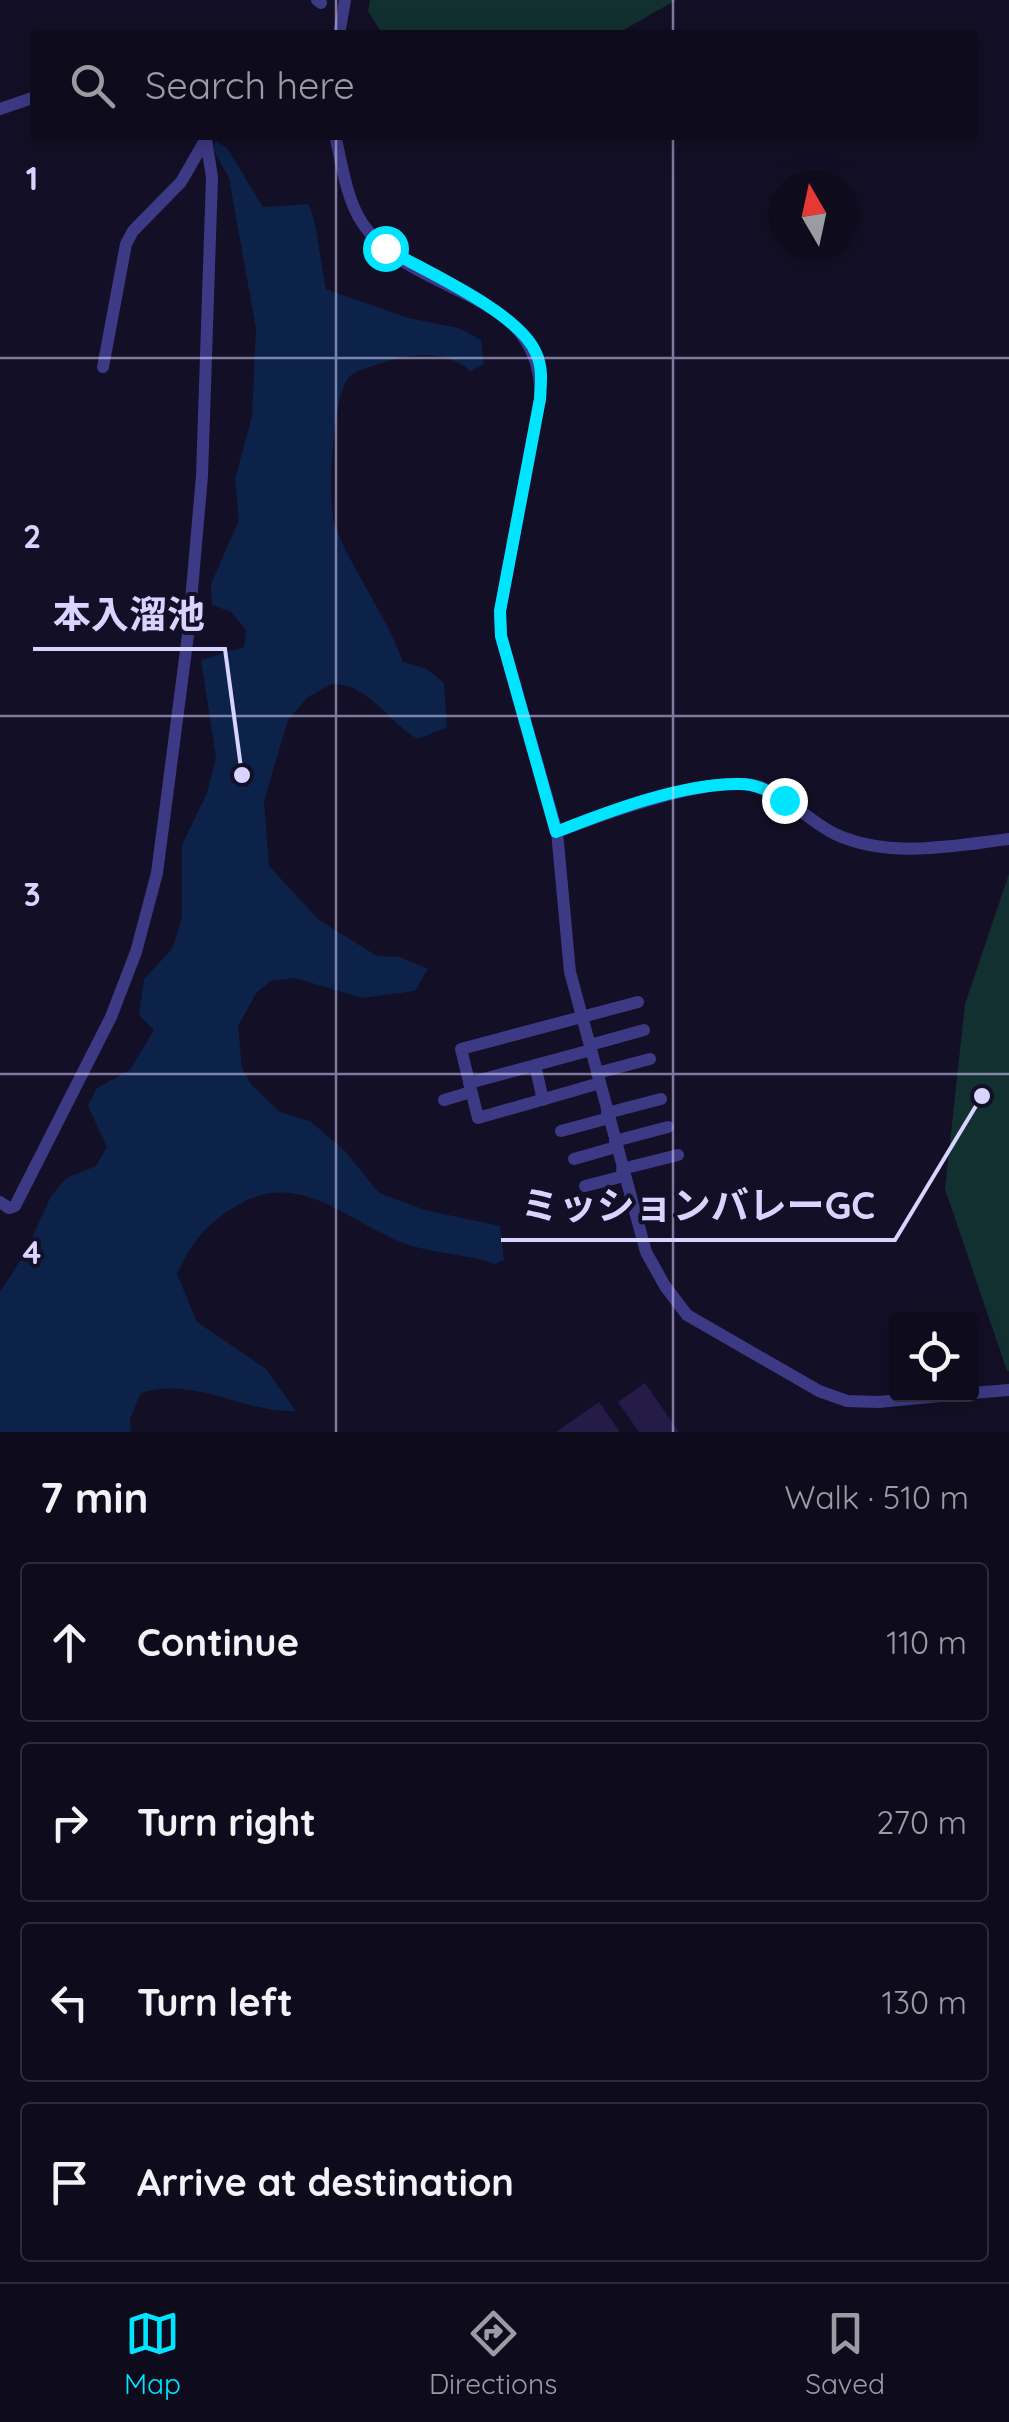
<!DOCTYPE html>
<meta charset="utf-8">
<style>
:root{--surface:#0e0b1c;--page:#171425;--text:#f1f3f6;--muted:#9b9ba3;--line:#2e2b3b;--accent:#00e5ff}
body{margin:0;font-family:Quicksand,"Noto Sans JP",sans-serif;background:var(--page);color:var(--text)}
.controls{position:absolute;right:30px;bottom:30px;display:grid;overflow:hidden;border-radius:10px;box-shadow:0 5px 25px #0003}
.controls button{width:90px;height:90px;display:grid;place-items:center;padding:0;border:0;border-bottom:2px solid var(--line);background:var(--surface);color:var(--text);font:50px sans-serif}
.compass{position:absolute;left:769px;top:170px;width:90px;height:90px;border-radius:50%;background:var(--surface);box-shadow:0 5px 25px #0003;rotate:351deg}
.stop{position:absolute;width:30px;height:30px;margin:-22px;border:8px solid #00e5ff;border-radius:50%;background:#fff}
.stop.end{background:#00e5ff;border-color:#fff;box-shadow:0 2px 10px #0008}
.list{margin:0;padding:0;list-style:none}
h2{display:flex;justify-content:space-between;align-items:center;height:130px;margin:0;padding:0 40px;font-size:42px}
h2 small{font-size:32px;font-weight:400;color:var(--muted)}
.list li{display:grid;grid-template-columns:65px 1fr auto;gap:30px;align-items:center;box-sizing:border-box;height:160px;margin:0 20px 20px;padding:0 20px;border:2px solid var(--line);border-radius:10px}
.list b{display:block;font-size:38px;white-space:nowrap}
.list em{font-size:32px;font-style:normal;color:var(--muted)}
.icon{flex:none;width:55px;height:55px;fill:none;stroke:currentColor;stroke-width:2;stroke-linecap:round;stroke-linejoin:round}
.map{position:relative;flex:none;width:1009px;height:1432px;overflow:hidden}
.search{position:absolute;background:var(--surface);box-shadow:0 5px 25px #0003;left:30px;right:30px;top:30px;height:110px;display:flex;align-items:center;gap:25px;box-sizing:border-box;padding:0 35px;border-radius:10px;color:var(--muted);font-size:38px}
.sheet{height:850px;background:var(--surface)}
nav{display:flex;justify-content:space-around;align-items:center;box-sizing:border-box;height:140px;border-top:2px solid var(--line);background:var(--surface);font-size:28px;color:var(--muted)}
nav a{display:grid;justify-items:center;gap:5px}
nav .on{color:var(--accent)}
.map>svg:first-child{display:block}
.green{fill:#12302f}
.water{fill:#0c2248}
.building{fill:#241b47}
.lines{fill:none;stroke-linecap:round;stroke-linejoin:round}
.minor{stroke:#3d3a85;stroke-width:12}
.route{stroke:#00e5ff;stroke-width:12}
.grid{fill:none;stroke:#d9d4ff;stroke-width:2.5;stroke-opacity:0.55}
.grid-label{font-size:32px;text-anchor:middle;font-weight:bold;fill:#d9d4ff;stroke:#130f26;stroke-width:8;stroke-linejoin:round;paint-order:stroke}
.leader{fill:none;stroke:#d9d4ff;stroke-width:4}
.callout-dot{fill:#d9d4ff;stroke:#130f26;stroke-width:4}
.callout-label{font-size:38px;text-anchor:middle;font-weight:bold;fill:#d9d4ff;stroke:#130f26;stroke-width:8;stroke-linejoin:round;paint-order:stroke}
</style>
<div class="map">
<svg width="1009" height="1432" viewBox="0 0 1009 1432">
<rect width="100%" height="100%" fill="#130f26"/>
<g class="green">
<polygon points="370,0 676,0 615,35 383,35 368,11"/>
<polygon points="1009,874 1009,1371 1007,1371 945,1189 965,1004"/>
</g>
<path class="water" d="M215,141L227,148L263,207L308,204C317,217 321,269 326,289L408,318L459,328L481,340L484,364L471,371C446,351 416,352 385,362C376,365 357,370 350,376C332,393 327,503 335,526C353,573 386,614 403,662L427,669L444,683L447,727L418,739C387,722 370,684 332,684L308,697L288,720L264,801L269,866L319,920L377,956L400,957L428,969L415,991L362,998L295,978L271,981L257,992L238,1026L242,1068L251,1084L280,1112L310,1121L345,1151L379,1193L425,1210L500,1226L504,1260L495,1264C464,1253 429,1254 398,1241C343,1218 297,1169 236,1206C206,1224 192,1242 177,1274L197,1322L266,1369L296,1411C243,1413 194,1376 141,1393L130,1419L131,1432H0V1292L24,1255L51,1196L66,1178L96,1166L107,1147L88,1106L97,1088L130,1070L154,1030L139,1015L144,979L172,949L182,918V845L207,793L216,757L201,660L244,647L246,630L231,612L212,605L211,584L239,520L235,479L252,416L256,329L229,178L213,149Z"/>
<g class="building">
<polygon points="645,1383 679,1432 639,1432 618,1402"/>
<polygon points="599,1402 620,1432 556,1432"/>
</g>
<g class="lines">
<g class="minor">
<polyline points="317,0 321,3"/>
<polyline points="339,35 345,0"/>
<polyline points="0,109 35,97"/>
<path d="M335,135C342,164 346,199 363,224C413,299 545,286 540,399L500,611L501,636L557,832L570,972L646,1252L665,1286L687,1315L819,1391L847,1401L879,1402L960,1394"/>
<polyline points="103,367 126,244 133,231 181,182 207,137"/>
<path d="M557,832C600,815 712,774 757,786C786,794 808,821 835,834C889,859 952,846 1009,839"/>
<polyline points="590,1045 644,1030"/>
<polyline points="535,1065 543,1100"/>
<polyline points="597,1073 650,1059"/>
<polyline points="469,1083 591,1050"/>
<polyline points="600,1083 478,1118 461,1049 638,1002"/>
<polyline points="444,1100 471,1092"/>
<polyline points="607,1113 661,1099"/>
<polyline points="561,1131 609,1118"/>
<polyline points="615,1141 668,1127"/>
<polyline points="574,1159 616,1147"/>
<polyline points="622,1169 678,1155"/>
<polyline points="585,1186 624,1176"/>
<polyline points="0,1202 9,1208 15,1206 111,1017 136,952 157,873 188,635 202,476 212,177 206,140"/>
<polyline points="972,1393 1009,1390"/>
</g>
</g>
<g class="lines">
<path class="route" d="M385,248C424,271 519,312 536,353C543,368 541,383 540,399L500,611L501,636L556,832C609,811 683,783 740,784C757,784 770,792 784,800"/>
</g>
<path class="grid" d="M336,0V35M673,0V35M336,135V1432M673,135V1432M0,358H1009M0,716H1009M0,1074H1009"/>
<g class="grid-label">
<text x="32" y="190">1</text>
<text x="32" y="548">2</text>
<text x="32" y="906">3</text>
<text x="32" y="1264">4</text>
</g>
<path class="leader" d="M242 775L225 649H33M982 1096L895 1240H501"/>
<g class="callout-dot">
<circle cx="242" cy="775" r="10"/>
<circle cx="982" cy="1096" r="10"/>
</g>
<g class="callout-label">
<text x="129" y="628">本入溜池</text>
<text x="698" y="1219">ミッションバレーGC</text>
</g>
</svg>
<div class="controls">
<button><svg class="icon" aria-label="locate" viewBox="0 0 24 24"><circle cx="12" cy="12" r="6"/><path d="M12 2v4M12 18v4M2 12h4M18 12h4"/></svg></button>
</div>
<svg class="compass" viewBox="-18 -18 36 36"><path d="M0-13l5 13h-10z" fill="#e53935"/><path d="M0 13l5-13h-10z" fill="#9b9ba3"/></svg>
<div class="stop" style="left:385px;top:248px"></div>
<div class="stop end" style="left:784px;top:800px"></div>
<div class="search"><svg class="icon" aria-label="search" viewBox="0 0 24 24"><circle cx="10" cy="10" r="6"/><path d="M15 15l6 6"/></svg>Search here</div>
</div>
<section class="sheet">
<h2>7 min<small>Walk · 510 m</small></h2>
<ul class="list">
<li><svg class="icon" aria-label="ahead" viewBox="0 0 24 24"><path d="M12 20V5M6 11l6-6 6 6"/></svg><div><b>Continue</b></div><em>110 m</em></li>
<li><svg class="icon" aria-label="right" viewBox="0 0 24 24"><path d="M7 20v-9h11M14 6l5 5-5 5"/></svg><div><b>Turn right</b></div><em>270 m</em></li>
<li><svg class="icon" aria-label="left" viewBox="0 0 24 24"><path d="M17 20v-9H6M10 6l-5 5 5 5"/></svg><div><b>Turn left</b></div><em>130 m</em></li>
<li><svg class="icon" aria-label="arrive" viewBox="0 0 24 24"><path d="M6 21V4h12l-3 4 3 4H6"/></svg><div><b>Arrive at destination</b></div></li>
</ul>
</section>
<nav>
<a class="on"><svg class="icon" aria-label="map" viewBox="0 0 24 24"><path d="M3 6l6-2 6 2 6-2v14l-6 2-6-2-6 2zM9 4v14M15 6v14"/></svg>Map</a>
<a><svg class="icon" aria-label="directions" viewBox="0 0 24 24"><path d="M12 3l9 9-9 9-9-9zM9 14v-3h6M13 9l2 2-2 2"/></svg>Directions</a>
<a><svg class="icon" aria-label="saved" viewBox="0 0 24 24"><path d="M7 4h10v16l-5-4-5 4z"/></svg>Saved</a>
</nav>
